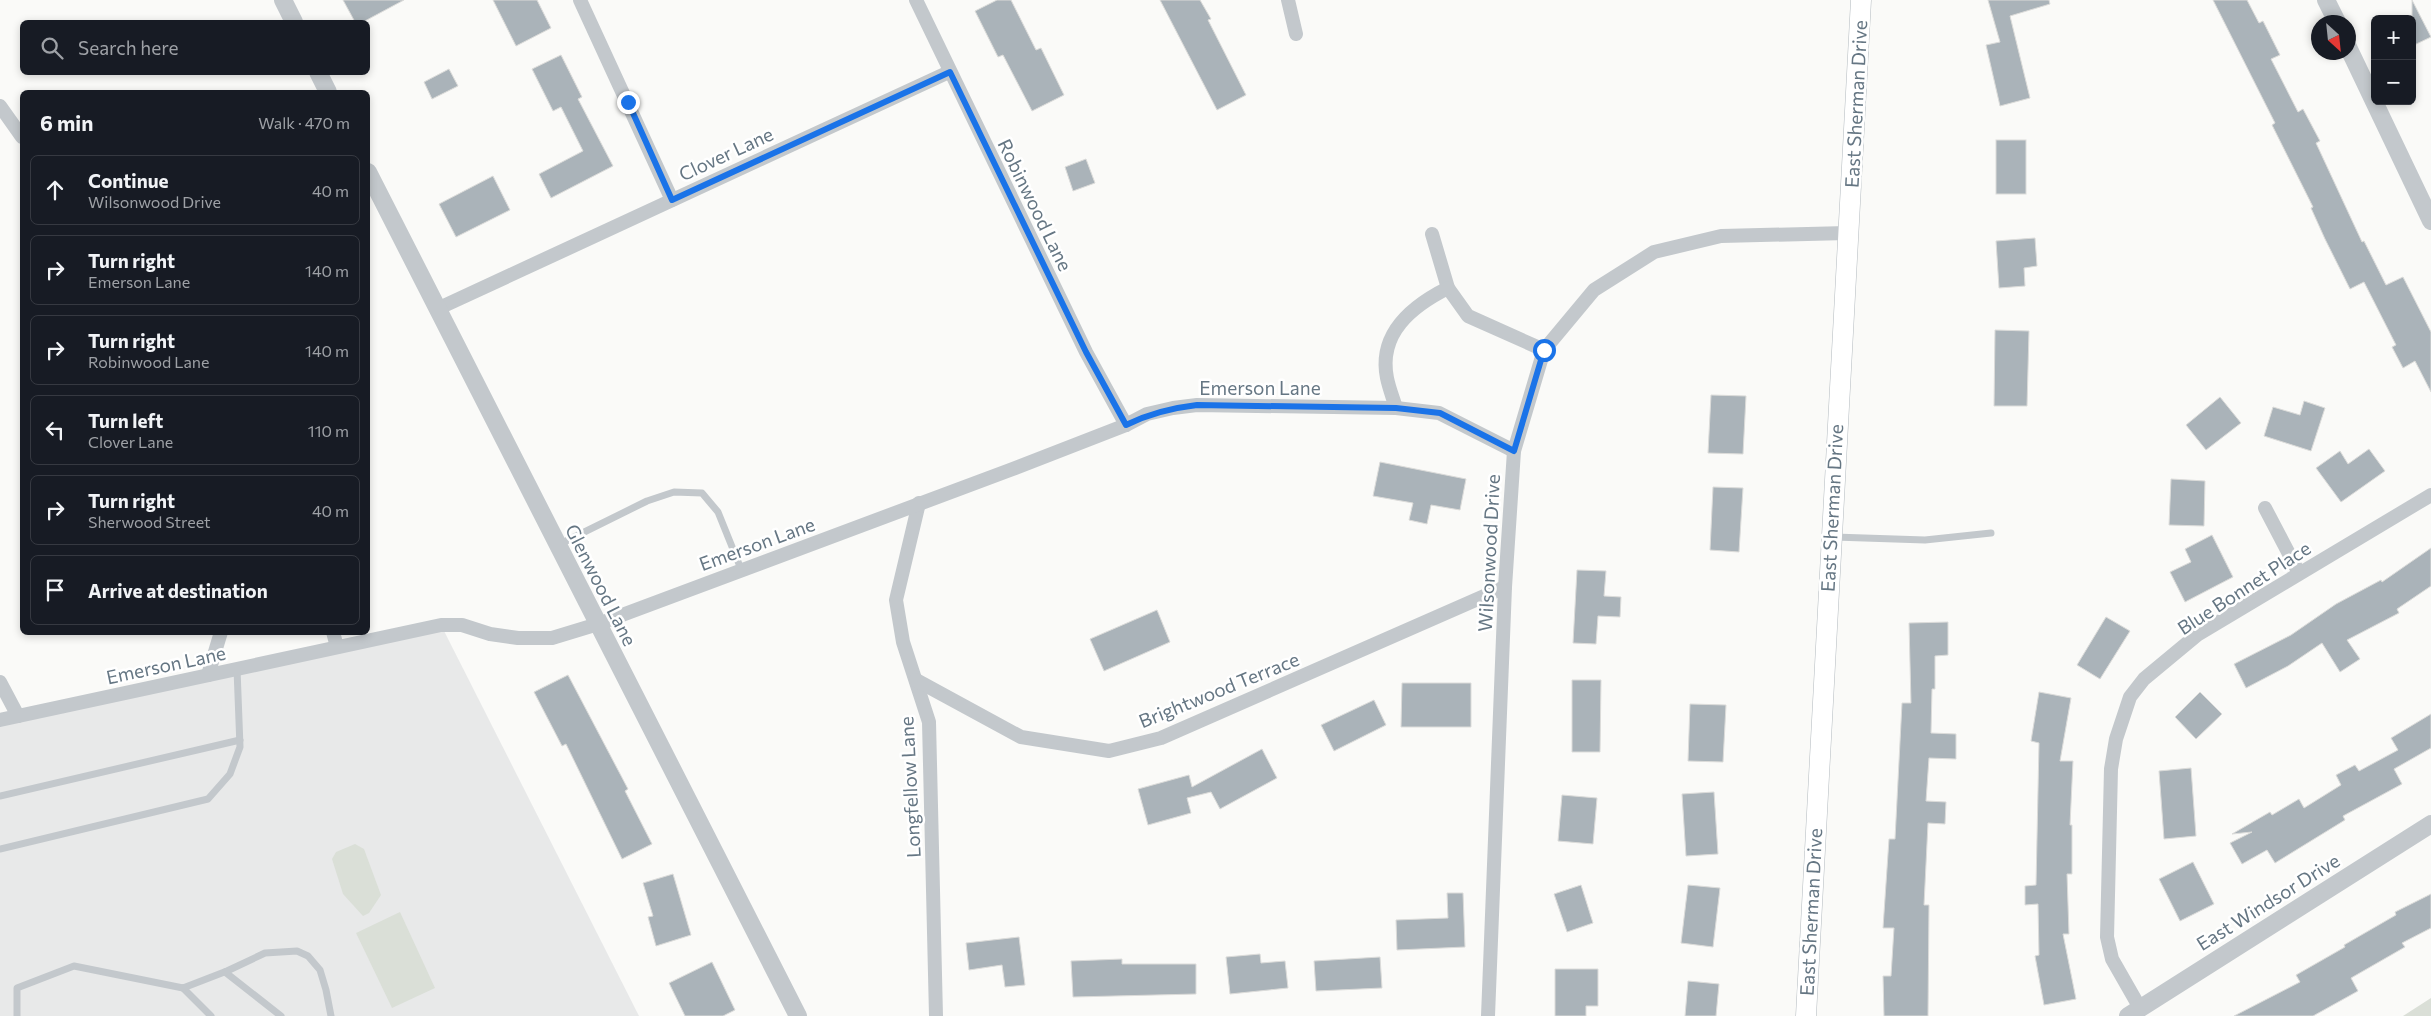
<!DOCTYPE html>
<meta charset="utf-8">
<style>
:root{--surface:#171b24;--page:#20242c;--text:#f1f3f6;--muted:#9ea1a6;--line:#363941}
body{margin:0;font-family:Commissioner,sans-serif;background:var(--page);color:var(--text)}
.controls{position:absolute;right:15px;top:15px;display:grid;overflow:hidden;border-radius:8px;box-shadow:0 2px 8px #0003}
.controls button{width:45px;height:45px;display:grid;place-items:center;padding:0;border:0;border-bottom:1px solid var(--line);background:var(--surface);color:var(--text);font:25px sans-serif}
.compass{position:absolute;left:2311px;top:15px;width:45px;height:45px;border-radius:50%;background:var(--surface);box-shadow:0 2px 8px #0003;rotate:153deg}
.stop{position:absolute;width:15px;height:15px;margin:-11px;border:4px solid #1a73e8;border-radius:50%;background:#fff}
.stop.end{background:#1a73e8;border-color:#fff;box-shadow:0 1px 5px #0008}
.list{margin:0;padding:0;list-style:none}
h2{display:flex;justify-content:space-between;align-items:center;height:65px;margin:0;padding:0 20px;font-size:21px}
h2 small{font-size:16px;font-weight:400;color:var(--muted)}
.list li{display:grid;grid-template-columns:32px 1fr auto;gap:15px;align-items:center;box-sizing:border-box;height:70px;margin:0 10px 10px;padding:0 10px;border:1px solid var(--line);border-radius:8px}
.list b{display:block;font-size:19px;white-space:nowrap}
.list p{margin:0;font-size:16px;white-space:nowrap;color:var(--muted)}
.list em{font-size:16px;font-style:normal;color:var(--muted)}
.icon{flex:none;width:28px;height:28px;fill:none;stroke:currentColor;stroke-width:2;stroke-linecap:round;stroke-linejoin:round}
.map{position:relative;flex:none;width:2431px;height:1016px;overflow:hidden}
.search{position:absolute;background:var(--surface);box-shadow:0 2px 8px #0003;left:20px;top:20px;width:350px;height:55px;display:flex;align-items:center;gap:12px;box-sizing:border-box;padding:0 18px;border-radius:8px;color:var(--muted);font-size:19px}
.panel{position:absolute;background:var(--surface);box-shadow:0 2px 8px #0003;left:20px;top:90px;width:350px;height:545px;border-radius:8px}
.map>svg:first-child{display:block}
.built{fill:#e8e9e9}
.green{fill:#dadfd7}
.building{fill:#aab3b9;stroke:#dcdcda}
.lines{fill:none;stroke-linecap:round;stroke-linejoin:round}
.secondary-casing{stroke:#b3babf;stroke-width:21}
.service{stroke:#c3c8cc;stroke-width:7}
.minor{stroke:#c3c8cc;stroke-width:14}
.tertiary{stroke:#c3c8cc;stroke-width:18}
.secondary{stroke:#fff;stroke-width:20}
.route{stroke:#1a73e8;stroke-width:6}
.labels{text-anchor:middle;stroke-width:5;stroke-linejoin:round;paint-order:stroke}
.street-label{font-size:19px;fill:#657683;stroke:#fff}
</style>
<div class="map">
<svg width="2431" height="1016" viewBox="0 0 2431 1016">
<rect width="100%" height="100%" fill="#fafaf8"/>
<polygon class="built" points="441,625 639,1016 0,1016 0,720"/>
<g class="green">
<polygon points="355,844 364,849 381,895 369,913 363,916 343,894 332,859 336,852"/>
<polygon points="400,912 435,988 392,1008 356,933"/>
<polygon points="2431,998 2431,1016 2403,1016"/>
</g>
<g class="building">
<polygon points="343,0 404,0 363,22 355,22"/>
<polygon points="493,0 537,0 551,28 516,46"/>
<polygon points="997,0 1011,0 1036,50 1041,48 1064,95 1032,111 1003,55 998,57 975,11"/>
<polygon points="1160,0 1200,0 1211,19 1208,20 1246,95 1217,110"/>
<polygon points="1988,0 2049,0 2050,4 2010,16 2030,98 2000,106 1986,45 2000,42"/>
<polygon points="2213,0 2247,0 2259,23 2263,21 2280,55 2271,59 2298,112 2303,109 2320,141 2316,143 2362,242 2364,241 2386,285 2403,277 2431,332 2431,392 2415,361 2403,368 2392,347 2396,345 2364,282 2350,289 2325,239 2311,208 2313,207 2272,125 2275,123"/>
<polygon points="2412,0 2431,37 2412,46"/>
<polygon points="561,55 582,97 578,99 613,166 551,198 539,174 583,151 561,107 553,111 532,69"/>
<polygon points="449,69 458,86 432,99 424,82"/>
<rect x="1996" y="140" width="30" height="54"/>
<polygon points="1086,159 1095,183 1073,191 1065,167"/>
<polygon points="493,176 510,210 456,237 439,204"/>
<polygon points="2035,238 2037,266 2024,268 2025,286 1999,288 1996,241"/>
<polygon points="1995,330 2029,331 2027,406 1994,406"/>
<polygon points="1711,395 1746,396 1743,454 1708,453"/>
<polygon points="2220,397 2241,423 2206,450 2186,425"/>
<polygon points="2304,401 2325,408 2311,451 2264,436 2273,407 2300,415"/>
<polygon points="2369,449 2385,471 2341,502 2316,468 2340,451 2348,464"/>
<polygon points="1380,462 1466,479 1460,510 1431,505 1427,524 1409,520 1413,503 1373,496"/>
<polygon points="2171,479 2205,481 2204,526 2169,525"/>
<polygon points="1713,487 1743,488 1739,552 1710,550"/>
<polygon points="2212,535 2233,577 2185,602 2170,572 2191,562 2185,549"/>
<polygon points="2431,548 2431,586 2397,609 2399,613 2347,640 2360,659 2340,672 2322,643 2288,666 2246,688 2234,664 2291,635 2336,604 2381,580 2382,582"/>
<polygon points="1577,570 1606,571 1604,596 1621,597 1620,617 1598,616 1596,644 1573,643"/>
<polygon points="1157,610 1170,642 1104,671 1090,639"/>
<polygon points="2106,617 2130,631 2100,679 2077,665"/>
<polygon points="1948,622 1948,655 1935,656 1935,689 1932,689 1931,733 1956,734 1956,759 1929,758 1926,801 1946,802 1945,824 1928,823 1924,905 1929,905 1928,1016 1884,1016 1883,976 1891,976 1894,928 1883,928 1889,839 1895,839 1902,703 1911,703 1909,623"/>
<polygon points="568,675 628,789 625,791 652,844 622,859 566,744 562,746 534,692"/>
<polygon points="1572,680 1601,680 1600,752 1572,752"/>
<polygon points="1402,683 1471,683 1471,727 1401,727"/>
<polygon points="2039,692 2071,698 2060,761 2073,761 2070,825 2072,825 2072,874 2067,874 2069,934 2063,934 2076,999 2044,1005 2035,956 2039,955 2038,904 2025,905 2025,886 2036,885 2039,743 2031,741"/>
<polygon points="2200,692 2222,714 2196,739 2175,717"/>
<polygon points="1374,700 1386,725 1334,751 1321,725"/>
<polygon points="1690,704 1726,705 1723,762 1688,761"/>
<polygon points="2431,714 2431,748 2394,769 2402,784 2343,816 2345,820 2275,863 2267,850 2242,864 2230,843 2252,832 2232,834 2270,812 2272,815 2299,799 2304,808 2341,785 2336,775 2355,765 2359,771 2398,750 2391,738"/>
<polygon points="1262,749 1277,778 1220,809 1211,792 1187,798 1191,813 1148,825 1138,789 1189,775 1192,787"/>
<polygon points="2191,768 2196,836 2164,839 2159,771"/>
<polygon points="1714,792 1718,854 1686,856 1682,794"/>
<polygon points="1562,795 1597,798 1593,844 1558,841"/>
<polygon points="2193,862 2214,904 2180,921 2159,879"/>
<polygon points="673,874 691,935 656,946 648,917 653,916 643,883"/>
<polygon points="1581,885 1593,923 1567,932 1554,894"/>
<polygon points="1688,885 1720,888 1713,947 1681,943"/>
<polygon points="1447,893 1463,893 1465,947 1397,950 1396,920 1448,918"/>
<polygon points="2431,894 2431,928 2402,943 2405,947 2351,978 2358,991 2313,1016 2234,1016 2300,982 2296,975 2345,947 2344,945 2396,915 2395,912"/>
<polygon points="1019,937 1025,985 1005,987 1002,965 969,970 966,943"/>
<polygon points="1260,954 1261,963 1285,961 1288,988 1230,994 1226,957"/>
<polygon points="1380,957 1382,988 1316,991 1314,961"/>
<polygon points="1122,959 1122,964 1196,964 1196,994 1073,997 1071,961"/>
<polygon points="712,962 735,1010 723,1016 685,1016 669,983"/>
<polygon points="1555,969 1598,969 1598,1006 1586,1006 1586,1016 1555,1016"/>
<polygon points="1688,981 1719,984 1716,1016 1685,1016"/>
</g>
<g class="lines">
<defs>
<polyline id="secondary" points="1806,1016 1861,0"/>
</defs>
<use href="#secondary" class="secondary-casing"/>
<g class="service">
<polyline points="1834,537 1925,540 1991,533"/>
<polyline points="558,545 647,501 674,492 702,493 718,512 741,569"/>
<polyline points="0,796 240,740"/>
<polyline points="0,849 208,799 230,774 240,747 237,669"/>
<polyline points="225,972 281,1016"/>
<polyline points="183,988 211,1016"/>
<polyline points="17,1016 17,988 74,966 183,988 227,971 265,953 297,951 308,956 320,970 326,990 331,1016"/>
</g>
<g class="minor">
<polyline points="580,0 672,200"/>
<polyline points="916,0 1086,352 1126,425"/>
<polyline points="1288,0 1296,34"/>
<polyline points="0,106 22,137"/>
<polyline points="1432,234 1448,288 1468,316 1544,350"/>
<polyline points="437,309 949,72"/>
<path d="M1396,408C1393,398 1389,388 1387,378C1378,333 1412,306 1448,288"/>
<polyline points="919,503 896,600 903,642 929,722 936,1016"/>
<polyline points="2265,508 2299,573"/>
<polyline points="333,632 337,647"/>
<polyline points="208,675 221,632"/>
<polyline points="916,680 1021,737 1109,751 1161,738 1505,587"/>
<polyline points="0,682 18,716"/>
<polyline points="0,720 441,625 462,625 490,634 518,638 552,638 598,624 1010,470 1126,425 1147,414 1173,408 1197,405 1396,408 1439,413 1514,451"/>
<polyline points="2140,1008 2112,959 2107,937 2111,769 2116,739 2130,697 2144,679 2197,635 2431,495"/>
<polyline points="1488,1016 1505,587 1514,451 1544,350 1594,290 1654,252 1721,236 1847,233"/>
</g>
<g class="tertiary">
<polyline points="283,0 294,22"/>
<polyline points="2326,0 2337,22"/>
<polyline points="2348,47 2431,221"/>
<polyline points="318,72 328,92"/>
<polyline points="368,172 798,1016"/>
<polyline points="2128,1016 2431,824"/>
</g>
<use href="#secondary" class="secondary"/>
</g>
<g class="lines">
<path class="route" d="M628,102L672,200L950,72L1086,352L1126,425C1150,413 1171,408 1197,405L1396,408L1440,413L1514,451L1544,350"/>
</g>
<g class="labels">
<g class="street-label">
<text transform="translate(1856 104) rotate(-87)" y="7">East Sherman Drive</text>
<text transform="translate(726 154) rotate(-25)" y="7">Clover Lane</text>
<text transform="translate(1035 205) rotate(64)" y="7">Robinwood Lane</text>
<text x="1260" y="395">Emerson Lane</text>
<text transform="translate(1832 508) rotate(-87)" y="7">East Sherman Drive</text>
<text transform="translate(757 544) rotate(-20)" y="7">Emerson Lane</text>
<text transform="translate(1489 553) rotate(-87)" y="7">Wilsonwood Drive</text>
<text transform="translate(601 585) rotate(63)" y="7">Glenwood Lane</text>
<text transform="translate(2244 588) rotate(-33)" y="7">Blue Bonnet Place</text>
<text transform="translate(166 665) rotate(-12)" y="7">Emerson Lane</text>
<text transform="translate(1219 690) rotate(-22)" y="7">Brightwood Terrace</text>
<text transform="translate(910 787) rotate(-93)" y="7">Longfellow Lane</text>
<text transform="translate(2268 902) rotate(-32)" y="7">East Windsor Drive</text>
<text transform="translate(1811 912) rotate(-87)" y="7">East Sherman Drive</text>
</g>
</g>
</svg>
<div class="controls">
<button>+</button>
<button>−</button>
</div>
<svg class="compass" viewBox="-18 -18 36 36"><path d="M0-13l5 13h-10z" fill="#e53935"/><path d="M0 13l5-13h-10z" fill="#9ea1a6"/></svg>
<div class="stop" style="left:1544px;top:350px"></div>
<div class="stop end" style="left:628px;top:102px"></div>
<div class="search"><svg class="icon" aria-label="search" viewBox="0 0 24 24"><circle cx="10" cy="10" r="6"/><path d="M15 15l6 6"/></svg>Search here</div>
<section class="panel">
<h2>6 min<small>Walk · 470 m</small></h2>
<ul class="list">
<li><svg class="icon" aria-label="ahead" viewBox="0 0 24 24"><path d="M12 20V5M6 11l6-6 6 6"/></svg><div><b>Continue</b><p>Wilsonwood Drive</p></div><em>40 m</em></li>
<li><svg class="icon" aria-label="right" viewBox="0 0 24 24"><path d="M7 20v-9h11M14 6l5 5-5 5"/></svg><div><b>Turn right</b><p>Emerson Lane</p></div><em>140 m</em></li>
<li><svg class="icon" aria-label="right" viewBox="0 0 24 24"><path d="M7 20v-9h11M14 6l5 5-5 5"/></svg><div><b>Turn right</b><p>Robinwood Lane</p></div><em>140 m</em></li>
<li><svg class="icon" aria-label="left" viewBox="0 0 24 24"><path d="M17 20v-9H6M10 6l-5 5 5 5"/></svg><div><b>Turn left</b><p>Clover Lane</p></div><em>110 m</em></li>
<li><svg class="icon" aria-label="right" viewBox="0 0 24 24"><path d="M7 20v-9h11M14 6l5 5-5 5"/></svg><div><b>Turn right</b><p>Sherwood Street</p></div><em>40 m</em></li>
<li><svg class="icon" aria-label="arrive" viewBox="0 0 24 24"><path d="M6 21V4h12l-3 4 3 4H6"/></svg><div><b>Arrive at destination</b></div></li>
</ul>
</section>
</div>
